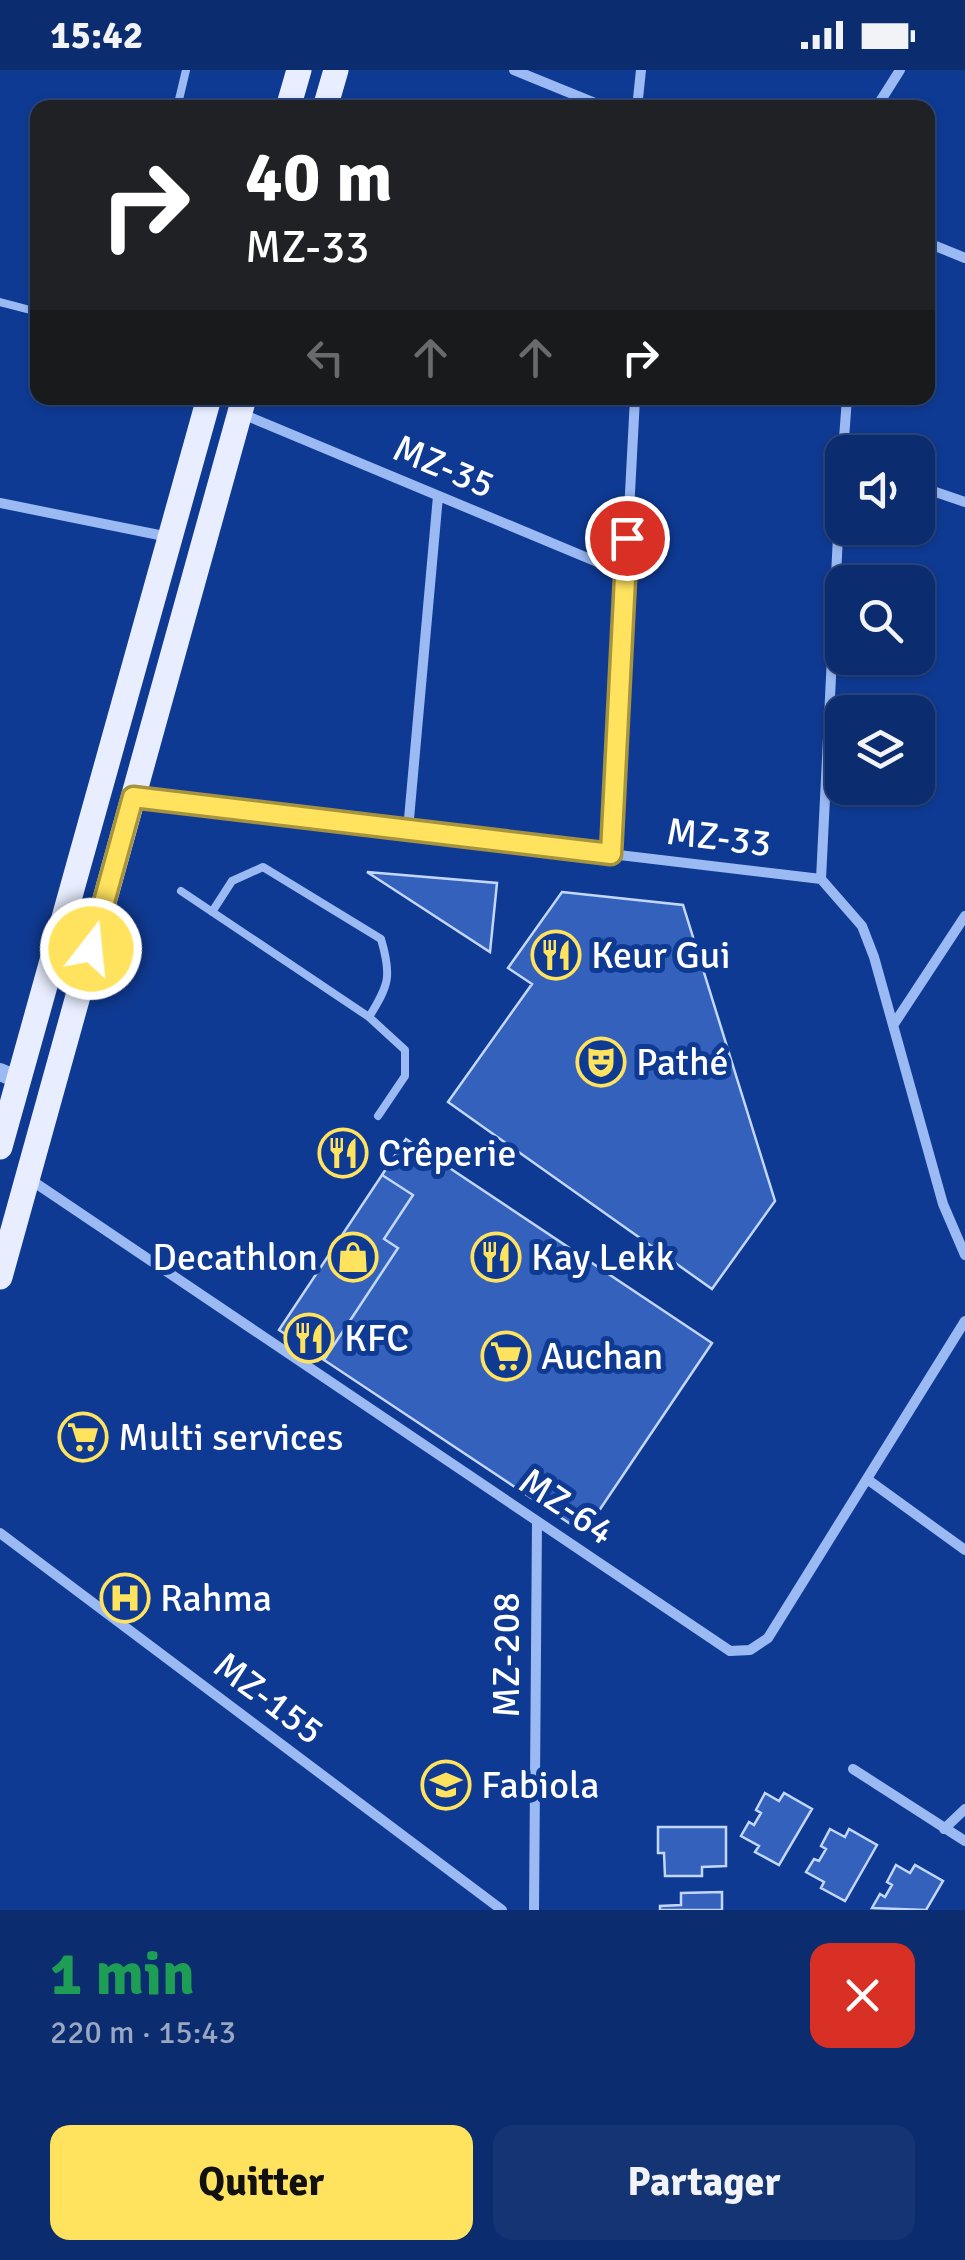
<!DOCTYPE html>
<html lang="fr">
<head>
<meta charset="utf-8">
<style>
  :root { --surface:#0b2c6e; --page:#143473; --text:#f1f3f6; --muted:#9aa7c2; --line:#2b4881; --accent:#ffe25e }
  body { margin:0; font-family:Signika,sans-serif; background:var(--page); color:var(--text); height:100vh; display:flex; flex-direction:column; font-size:38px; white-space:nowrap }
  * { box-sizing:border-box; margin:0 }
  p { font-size:32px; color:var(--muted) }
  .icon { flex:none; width:55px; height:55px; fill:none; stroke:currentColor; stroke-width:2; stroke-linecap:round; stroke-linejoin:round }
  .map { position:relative; height:1840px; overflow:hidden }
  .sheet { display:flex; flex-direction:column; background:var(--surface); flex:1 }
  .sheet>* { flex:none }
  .banner { position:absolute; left:30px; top:30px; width:905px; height:305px; border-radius:20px; box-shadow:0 2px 8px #0004,0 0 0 2px var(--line); background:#202124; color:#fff; overflow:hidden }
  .fabs { position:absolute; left:825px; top:365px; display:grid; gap:20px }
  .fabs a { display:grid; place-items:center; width:110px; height:110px; border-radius:20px; background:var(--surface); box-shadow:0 2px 8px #0004,0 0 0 2px var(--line); font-size:50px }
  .pin { position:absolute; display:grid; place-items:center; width:85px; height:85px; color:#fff; margin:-42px; border:5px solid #fff; border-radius:50%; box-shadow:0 2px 10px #0007 }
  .me { position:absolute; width:110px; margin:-55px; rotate:16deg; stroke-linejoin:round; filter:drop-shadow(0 0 8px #0008) }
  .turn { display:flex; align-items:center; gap:35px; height:210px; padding:0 50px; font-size:45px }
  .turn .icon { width:130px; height:130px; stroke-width:2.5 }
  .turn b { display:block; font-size:70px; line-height:85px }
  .lanes { display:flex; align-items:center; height:95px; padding:0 50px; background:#0003; justify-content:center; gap:50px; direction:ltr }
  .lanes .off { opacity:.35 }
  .round { display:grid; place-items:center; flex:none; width:105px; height:105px; border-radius:20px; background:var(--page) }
  .overview { display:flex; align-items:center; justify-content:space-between; height:170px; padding:0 50px }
  h1 { font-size:60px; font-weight:700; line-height:75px; color:#1e9e55 }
  .cta { display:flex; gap:20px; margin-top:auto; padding:20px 50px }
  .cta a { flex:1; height:115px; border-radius:20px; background:var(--accent); color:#111; font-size:40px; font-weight:700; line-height:115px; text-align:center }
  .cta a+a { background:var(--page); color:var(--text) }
  .status { display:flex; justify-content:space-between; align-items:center; height:70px; padding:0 50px; background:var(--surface); direction:ltr }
  .status svg { height:28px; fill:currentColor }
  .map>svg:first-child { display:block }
  .building { fill:#3361bb; stroke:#c3d7fe; stroke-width:2.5 }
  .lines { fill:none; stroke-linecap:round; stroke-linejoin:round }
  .service { stroke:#9bbaf4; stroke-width:8 }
  .minor { stroke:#9bbaf4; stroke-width:10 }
  .tertiary { stroke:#9bbaf4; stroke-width:18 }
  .primary { stroke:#e8eeff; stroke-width:25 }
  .route-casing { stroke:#a6933d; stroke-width:25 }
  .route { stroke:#ffe25e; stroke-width:18 }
  .labels { text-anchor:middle; stroke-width:10; stroke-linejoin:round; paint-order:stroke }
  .street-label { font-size:38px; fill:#fff; stroke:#0f3a93 }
  .poi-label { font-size:38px; fill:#fff; stroke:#0f3a93; text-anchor:start }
</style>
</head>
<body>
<div class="status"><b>15:42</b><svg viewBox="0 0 49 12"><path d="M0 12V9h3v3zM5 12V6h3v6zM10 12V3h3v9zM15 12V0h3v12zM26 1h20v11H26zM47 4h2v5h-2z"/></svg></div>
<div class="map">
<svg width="965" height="1840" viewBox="0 0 965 1840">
  <rect width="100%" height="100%" fill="#0f3a93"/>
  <path class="building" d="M367,802L497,813L490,882Z
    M562,822L683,835L775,1131L712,1219L448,1032L532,914L508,898Z
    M406,1069L712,1273L584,1463L324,1290L398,1178L384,1169L413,1125L382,1105Z
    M382,1105L413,1125L384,1169L398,1178L324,1290L279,1260Z
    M765,1723L779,1731L784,1723L812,1739L779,1795L755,1782L759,1776L741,1766L749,1752L754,1755L761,1743L756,1740Z
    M658,1757H726V1796L702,1797V1806H665L664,1783H658Z
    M830,1759L845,1767L849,1759L877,1775L845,1831L821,1818L824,1812L806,1802L814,1789L819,1791L826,1779L821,1776Z
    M896,1795L910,1803L915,1795L943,1811L926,1840L872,1838L880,1824L885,1827L892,1815L887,1812Z
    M722,1822V1840H660V1836L681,1835V1823Z"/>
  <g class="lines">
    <path class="service" d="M177,38L186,0
      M0,232L38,242
      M181,821L369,947L405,980V1006L378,1046
      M212,842L232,811L263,797L381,869C392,906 389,915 369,947"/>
    <path class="minor" d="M514,0L607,38
      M637,38L641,0
      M876,38L900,0
      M928,173L965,188
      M240,343L626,504
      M843,382L847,328
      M842,385L821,809L862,856L874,887L943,1134L965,1185
      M918,416L965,432
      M0,433L169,467
      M133,727L821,809
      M408,760L438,426
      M611,784L635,328
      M894,954L965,846
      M28,1108L730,1581L750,1580L768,1568L965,1251
      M867,1409L965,1480
      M0,1463L502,1840
      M853,1699L965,1771
      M944,1759L965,1739
      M534,1840L537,1451"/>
    <path class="tertiary" d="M0,1002L19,1010"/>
    <path class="primary" d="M288,38L299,0
      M325,38L336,0
      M0,1077L209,328
      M0,1207L244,328"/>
  </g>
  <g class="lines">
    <g class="route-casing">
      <path id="route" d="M91,879L133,727L611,784L627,468"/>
    </g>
    <use href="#route" class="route"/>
  </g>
  <defs>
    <g id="restaurant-ring" transform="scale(2.5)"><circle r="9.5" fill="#0f3a93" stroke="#ffe25e" stroke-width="1.5"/><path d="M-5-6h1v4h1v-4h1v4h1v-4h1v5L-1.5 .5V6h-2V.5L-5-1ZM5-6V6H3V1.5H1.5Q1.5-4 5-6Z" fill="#ffe25e"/></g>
    <g id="theatre-ring" transform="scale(2.5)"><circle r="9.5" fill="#0f3a93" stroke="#ffe25e" stroke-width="1.5"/><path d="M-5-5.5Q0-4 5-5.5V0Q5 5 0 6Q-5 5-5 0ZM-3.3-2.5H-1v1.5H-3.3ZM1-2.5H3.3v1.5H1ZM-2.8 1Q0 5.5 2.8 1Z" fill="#ffe25e"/></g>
    <g id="shop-ring" transform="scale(2.5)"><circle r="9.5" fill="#0f3a93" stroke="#ffe25e" stroke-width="1.5"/><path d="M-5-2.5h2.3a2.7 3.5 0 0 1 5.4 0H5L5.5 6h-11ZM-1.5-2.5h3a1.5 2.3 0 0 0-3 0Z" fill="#ffe25e"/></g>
    <g id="supermarket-ring" transform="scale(2.5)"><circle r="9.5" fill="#0f3a93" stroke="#ffe25e" stroke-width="1.5"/><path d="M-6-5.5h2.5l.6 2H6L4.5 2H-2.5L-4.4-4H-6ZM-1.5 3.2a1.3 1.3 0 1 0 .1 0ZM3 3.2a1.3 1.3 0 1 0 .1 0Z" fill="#ffe25e"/></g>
    <g id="hospital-ring" transform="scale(2.5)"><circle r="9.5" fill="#0f3a93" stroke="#ffe25e" stroke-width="1.5"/><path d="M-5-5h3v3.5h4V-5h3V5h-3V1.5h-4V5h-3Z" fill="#ffe25e"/></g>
    <g id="school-ring" transform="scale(2.5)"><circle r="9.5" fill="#0f3a93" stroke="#ffe25e" stroke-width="1.5"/><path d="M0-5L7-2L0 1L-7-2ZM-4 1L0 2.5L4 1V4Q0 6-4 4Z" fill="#ffe25e"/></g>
  </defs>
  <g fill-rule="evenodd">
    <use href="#restaurant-ring" x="556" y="885"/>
    <use href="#theatre-ring" x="601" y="992"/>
    <use href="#restaurant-ring" x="343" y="1083"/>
    <use href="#shop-ring" x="353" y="1187"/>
    <use href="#restaurant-ring" x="496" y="1187"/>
    <use href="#restaurant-ring" x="309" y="1268"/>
    <use href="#supermarket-ring" x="506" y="1286"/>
    <use href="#supermarket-ring" x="83" y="1367"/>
    <use href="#hospital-ring" x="125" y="1528"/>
    <use href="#school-ring" x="446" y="1715"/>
  </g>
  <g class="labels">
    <g class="street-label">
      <text transform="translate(444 396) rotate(23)" y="13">MZ-35</text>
      <text transform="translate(719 767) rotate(7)" y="13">MZ-33</text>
      <text transform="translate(567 1436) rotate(34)" y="13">MZ-64</text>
      <text transform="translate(506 1585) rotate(-90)" y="13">MZ-208</text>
      <text transform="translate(269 1628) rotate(37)" y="13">MZ-155</text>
    </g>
    <g class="poi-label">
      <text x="591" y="898">Keur Gui</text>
      <text x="636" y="1005">Pathé</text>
      <text x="378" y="1096">Crêperie</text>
      <text x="318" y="1200" text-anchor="end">Decathlon</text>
      <text x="531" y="1200">Kay Lekk</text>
      <text x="344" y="1281">KFC</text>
      <text x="541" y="1299">Auchan</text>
      <text x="118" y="1380">Multi services</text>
      <text x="160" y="1541">Rahma</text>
      <text x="481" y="1728">Fabiola</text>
    </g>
  </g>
</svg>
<div class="fabs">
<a><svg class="icon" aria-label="sound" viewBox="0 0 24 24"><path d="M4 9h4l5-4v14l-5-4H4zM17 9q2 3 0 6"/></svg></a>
<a><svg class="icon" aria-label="search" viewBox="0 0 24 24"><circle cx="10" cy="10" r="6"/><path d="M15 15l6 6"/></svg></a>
<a><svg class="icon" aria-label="layers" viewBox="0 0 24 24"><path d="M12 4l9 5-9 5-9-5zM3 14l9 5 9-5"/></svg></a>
</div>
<div class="pin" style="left:627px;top:468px;background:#d93025"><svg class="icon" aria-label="arrive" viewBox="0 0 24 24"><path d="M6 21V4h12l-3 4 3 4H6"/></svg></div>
<svg class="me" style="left:91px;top:879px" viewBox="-20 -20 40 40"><circle r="17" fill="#ffe25e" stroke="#fff" stroke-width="3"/><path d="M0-11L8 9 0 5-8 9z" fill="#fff"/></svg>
<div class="banner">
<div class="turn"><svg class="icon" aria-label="right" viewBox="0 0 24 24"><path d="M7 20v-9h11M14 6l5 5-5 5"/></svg><div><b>40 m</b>MZ-33</div></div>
<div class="lanes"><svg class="icon off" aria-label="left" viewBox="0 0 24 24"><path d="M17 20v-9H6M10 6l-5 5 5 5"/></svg><svg class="icon off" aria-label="ahead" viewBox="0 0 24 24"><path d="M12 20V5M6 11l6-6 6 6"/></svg><svg class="icon off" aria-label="ahead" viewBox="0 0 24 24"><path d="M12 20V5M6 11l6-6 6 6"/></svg><svg class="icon" aria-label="right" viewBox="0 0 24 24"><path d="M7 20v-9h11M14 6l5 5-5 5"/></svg></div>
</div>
</div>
<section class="sheet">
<div class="overview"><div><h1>1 min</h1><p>220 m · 15:43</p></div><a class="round" style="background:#d93025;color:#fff"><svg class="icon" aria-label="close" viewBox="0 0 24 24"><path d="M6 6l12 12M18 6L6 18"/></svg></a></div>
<div class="cta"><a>Quitter</a><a>Partager</a></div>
</section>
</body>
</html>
